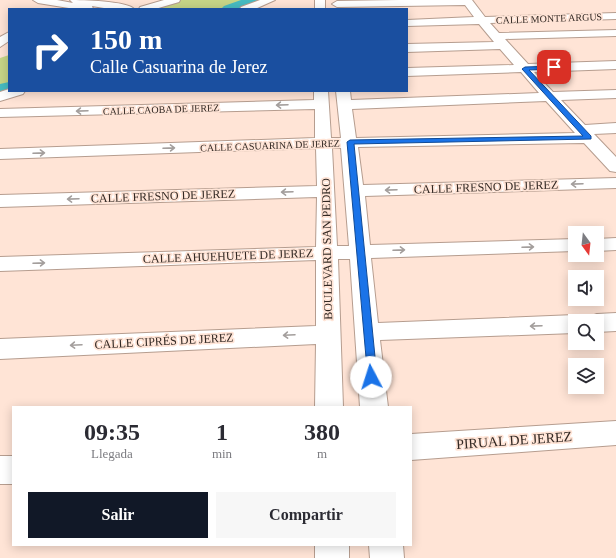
<!DOCTYPE html>
<html lang="es">
<head>
<meta charset="utf-8">
<style>
  :root { --surface:#fff; --page:#f7f7f7; --text:#2b2b33; --muted:#7c7c81; --accent:#111827 }
  body { margin:0; font-family:"Times New Roman",serif; background:var(--page); color:var(--text); height:100vh; display:flex; flex-direction:column; font-size:15px; white-space:nowrap }
  * { box-sizing:border-box; margin:0 }
  p { font-size:13px; color:var(--muted) }
  .icon { flex:none; width:22px; height:22px; fill:none; stroke:currentColor; stroke-width:2; stroke-linecap:round; stroke-linejoin:round }
  .map { position:relative; flex:1; overflow:hidden }
  .details { position:absolute; left:12px; top:406px; width:400px; height:140px; display:flex; flex-direction:column; background:var(--surface); border-radius:0px; box-shadow:0 2px 10px #0003 }
  .details>* { flex:none }
  .top-card { position:absolute; left:8px; top:8px; width:400px; height:84px; border-radius:0px; box-shadow:0 2px 10px #0003; background:#1a4fa0; color:#fff; overflow:hidden }
  .needle { width:26px; rotate:165deg }
  .buttons { position:absolute; left:568px; top:226px; display:grid; gap:8px }
  .buttons a { display:grid; place-items:center; width:36px; height:36px; border-radius:0px; background:var(--surface); box-shadow:0 2px 10px #0003; font-size:20px }
  .pin { position:absolute; display:grid; place-items:center; width:34px; height:34px; color:#fff; margin:-17px; border-radius:8px; box-shadow:0 2px 6px #0006 }
  .me { position:absolute; width:44px; margin:-22px; rotate:355deg; stroke-linejoin:round; filter:drop-shadow(0 0 3px #0008) }
  .turn { display:flex; align-items:center; gap:14px; height:84px; padding:0 16px; font-size:18px }
  .turn .icon { width:52px; height:52px; stroke-width:2.5 }
  .turn b { display:block; font-size:28px; line-height:34px }
  .eta { display:flex; justify-content:space-evenly; align-items:center; height:68px; text-align:center }
  .eta b { font-size:24px; font-weight:700; line-height:28px }
  .action { display:flex; gap:8px; margin-top:auto; padding:8px 16px }
  .action a { flex:1; height:46px; border-radius:0px; background:var(--accent); color:#fff; font-size:16px; font-weight:700; line-height:46px; text-align:center }
  .action a+a { background:var(--page); color:var(--text) }
  .map>svg:first-child { display:block }
  .green { fill:#c7d587 }
  .lines { fill:none; stroke-linecap:round; stroke-linejoin:round }
  .river { fill:#47bbc1; fill-rule:evenodd }
  .minor-casing { stroke:#b69d8f; stroke-width:2 }
  .minor { fill:#fff; fill-rule:evenodd }
  .oneway { stroke:#a39e9c }
  .route { fill:#1a73e8; stroke:#114b97 }
  .labels { text-anchor:middle; stroke-width:3.5; stroke-linejoin:round; paint-order:stroke }
  .far-street-label { font-size:10px; fill:#322823; stroke:#ffe4d6 }
  .street-label { font-size:12px; fill:#322823; stroke:#ffe4d6 }
  .near-street-label { font-size:14px; fill:#322823; stroke:#ffe4d6 }
</style>
</head>
<body>
<div class="map">
<svg width="616" height="558" viewBox="0 0 616 558">
  <rect width="100%" height="100%" fill="#ffe4d6"/>
  <path class="green" d="M180,0H250L225,9H152Z
    M9,55V86L0,89V58Z"/>
  <g class="lines">
    <path class="river" d="M241,0H262C255,11 233,9 221,9L224,6Z
      M9,82V91H17L0,97V84Z"/>
    <g class="minor-casing">
      <path id="minor" d="M33,0H57L73,3L70,0C82,0 127,1 134,9H110L92,6L93,9H75L38,3Z
        M164,0H180L179,2L155,9H139L140,7Z
        M260,0H275L255,9H240L241,7Z
        M315,0H325V9H315Z
        M399,0H472L485,17L616,13V19L490,23L499,33L616,30V36L505,39L528,64L616,61V69L534,72L553,92L616,90V98L561,100L585,125L616,123V133L594,134L616,157V172L610,171L584,143L358,147L363,185L616,178V188L365,196L370,245L575,239V251L371,258L378,323L575,315L583,318L585,321H575V333L380,340L388,407H360L350,259H338L343,407H315L316,344L0,359V339L316,326V260L0,271V257L316,247L317,197L0,207V195L317,186L316,148L0,159V149L315,138V109L0,117V109L314,100V91H328L331,138H341L336,91H350L351,100L539,93L521,72L407,76V68L514,65L500,49L407,52V44L494,42L479,24L407,26V20L474,17L465,5L337,7L332,4L337,1ZM546,101L575,133L356,138L352,109ZM332,148H341L349,246H337Z
        M9,32V41L0,47V37Z
        M9,89V91H25L23,94L0,101V92Z
        M616,238V250L597,251V239Z
        M616,313V331L597,332V321H586L589,317L597,314Z
        M616,421V445L411,460V434Z
        M0,456H13V484H0Z
        M315,545H349V558H315Z
        M369,545H403L404,558H370Z"/>
    </g>
    <use href="#minor" class="minor"/>
  </g>
  <defs><path id="oneway-shaft" d="M-6 0H5M1.5-3L5.5 0L1.5 3" fill="none" stroke-width="1.6" stroke-linecap="round" stroke-linejoin="round"/></defs>
  <g class="oneway">
    <use href="#oneway-shaft" transform="translate(282 105) rotate(178)"/>
    <use href="#oneway-shaft" transform="translate(82 111) rotate(178)"/>
    <use href="#oneway-shaft" transform="translate(169 148) rotate(-2)"/>
    <use href="#oneway-shaft" transform="translate(39 153) rotate(-2)"/>
    <use href="#oneway-shaft" transform="translate(577 184) rotate(178)"/>
    <use href="#oneway-shaft" transform="translate(391 190) rotate(178)"/>
    <use href="#oneway-shaft" transform="translate(287 192) rotate(178)"/>
    <use href="#oneway-shaft" transform="translate(73 199) rotate(178)"/>
    <use href="#oneway-shaft" transform="translate(528 247) rotate(-2)"/>
    <use href="#oneway-shaft" transform="translate(399 250) rotate(-2)"/>
    <use href="#oneway-shaft" transform="translate(39 263) rotate(-2)"/>
    <use href="#oneway-shaft" transform="translate(536 326) rotate(178)"/>
    <use href="#oneway-shaft" transform="translate(289 335) rotate(177)"/>
    <use href="#oneway-shaft" transform="translate(76 345) rotate(177)"/>
  </g>
  <path class="route" d="M556,66L554,69L529,70L591,136V139L354,144L377,377L375,380H368L347,142L350,140L583,136L522,69L525,67Z"/>
  <g class="labels">
    <g class="far-street-label">
      <text transform="translate(549 18) rotate(-2)" y="4">CALLE MONTE ARGUS</text>
      <text transform="translate(161 109) rotate(-2)" y="4">CALLE CAOBA DE JEREZ</text>
      <text transform="translate(270 145) rotate(-2)" y="4">CALLE CASUARINA DE JEREZ</text>
    </g>
    <g class="street-label">
      <text transform="translate(486 187) rotate(-2)" y="4">CALLE FRESNO DE JEREZ</text>
      <text transform="translate(163 196) rotate(-2)" y="4">CALLE FRESNO DE JEREZ</text>
      <text transform="translate(327 249) rotate(-91)" y="4">BOULEVARD SAN PEDRO</text>
      <text transform="translate(228 256) rotate(-2)" y="4">CALLE AHUEHUETE DE JEREZ</text>
      <text transform="translate(164 341) rotate(-3)" y="4">CALLE CIPRÉS DE JEREZ</text>
    </g>
    <g class="near-street-label">
      <text transform="translate(514 440) rotate(-4)" y="5">PIRUAL DE JEREZ</text>
    </g>
  </g>
</svg>
<div class="buttons">
<a><svg class="needle" viewBox="-14 -14 28 28"><path d="M0-13l5 13h-10z" fill="#e53935"/><path d="M0 13l5-13h-10z" fill="#7c7c81"/></svg></a>
<a><svg class="icon" aria-label="sound" viewBox="0 0 24 24"><path d="M4 9h4l5-4v14l-5-4H4zM17 9q2 3 0 6"/></svg></a>
<a><svg class="icon" aria-label="search" viewBox="0 0 24 24"><circle cx="10" cy="10" r="6"/><path d="M15 15l6 6"/></svg></a>
<a><svg class="icon" aria-label="layers" viewBox="0 0 24 24"><path d="M12 4l9 5-9 5-9-5zM3 14l9 5 9-5"/></svg></a>
</div>
<div class="pin" style="left:554px;top:67px;background:#d93025"><svg class="icon" aria-label="arrive" viewBox="0 0 24 24"><path d="M6 21V4h12l-3 4 3 4H6"/></svg></div>
<svg class="me" style="left:371px;top:377px" viewBox="-20 -20 40 40"><circle r="19" fill="#fff"/><path d="M0-13L10 11 0 6-10 11z" fill="#1a73e8"/></svg>
<div class="top-card">
<div class="turn"><svg class="icon" aria-label="right" viewBox="0 0 24 24"><path d="M7 20v-9h11M14 6l5 5-5 5"/></svg><div><b>150 m</b>Calle Casuarina de Jerez</div></div>
</div>
<section class="details">
<div class="eta">
<div><b>09:35</b><p>Llegada</p></div>
<div><b>1</b><p>min</p></div>
<div><b>380</b><p>m</p></div>
</div>
<div class="action"><a>Salir</a><a>Compartir</a></div>
</section>
</div>
</body>
</html>
